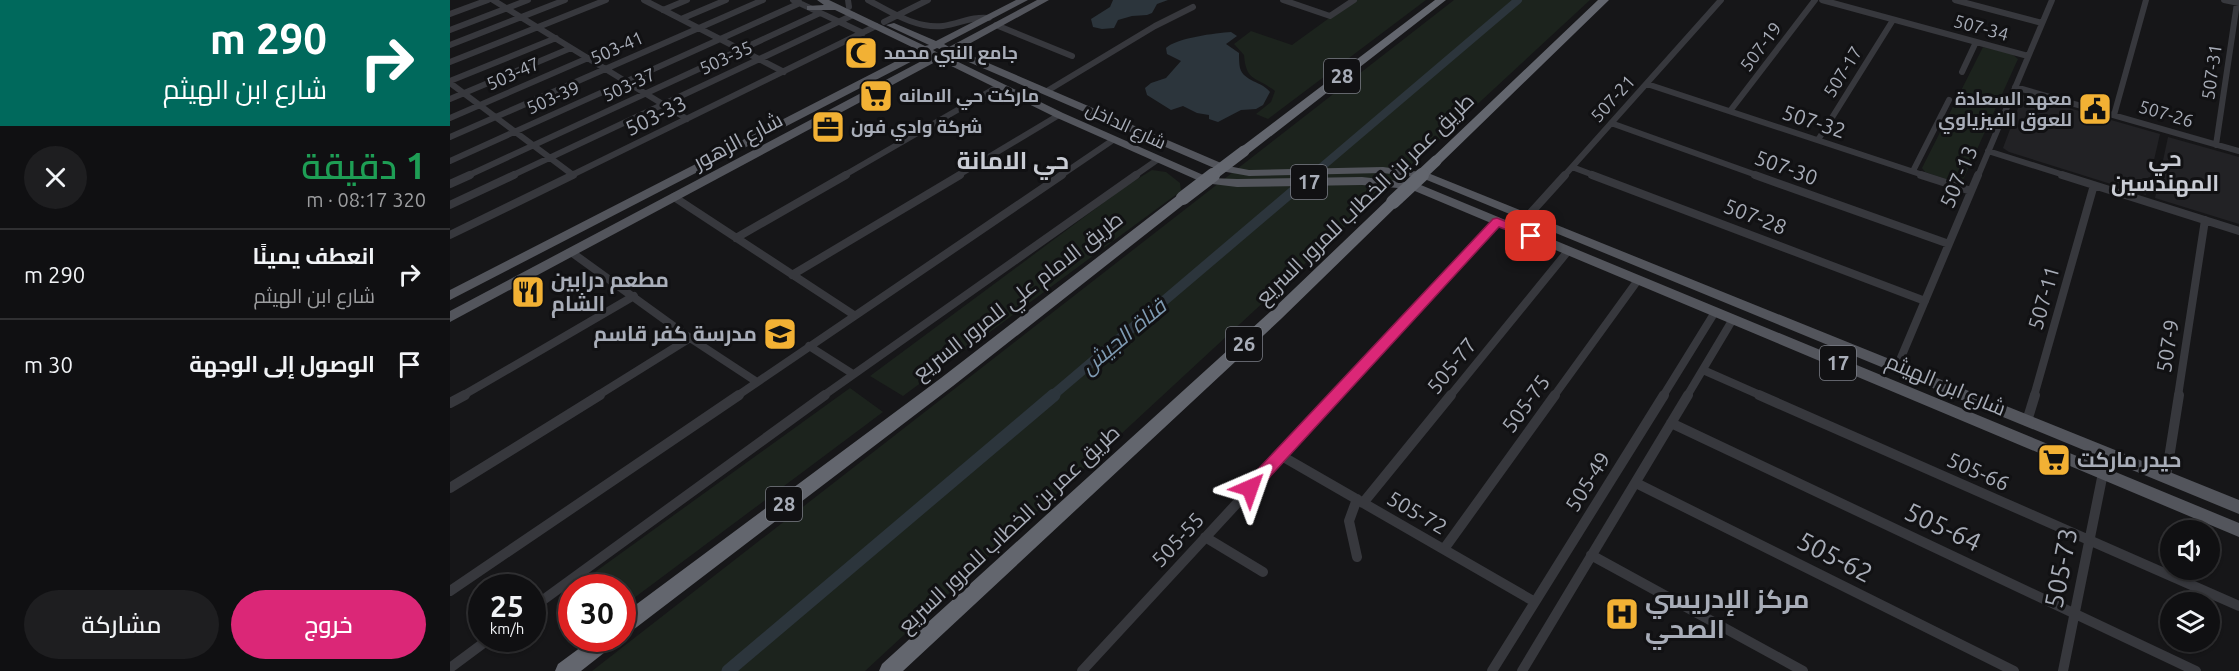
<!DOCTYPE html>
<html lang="ar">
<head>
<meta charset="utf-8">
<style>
  :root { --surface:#101012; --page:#1e1e20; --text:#f1f3f6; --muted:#9c9d9f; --line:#303032; --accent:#db2777 }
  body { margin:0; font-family:Ubuntu,Cairo,sans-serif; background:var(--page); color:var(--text); direction:rtl; height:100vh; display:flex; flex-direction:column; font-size:22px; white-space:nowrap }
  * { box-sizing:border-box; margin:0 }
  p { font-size:20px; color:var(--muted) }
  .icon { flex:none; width:33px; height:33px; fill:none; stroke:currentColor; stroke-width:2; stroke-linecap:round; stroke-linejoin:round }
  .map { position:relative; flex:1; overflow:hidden; direction:ltr }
  .side { display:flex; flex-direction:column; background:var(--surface); width:450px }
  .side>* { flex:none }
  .top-card { background:#00695c; color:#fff; overflow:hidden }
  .controls { position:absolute; left:1710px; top:520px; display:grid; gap:12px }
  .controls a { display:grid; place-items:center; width:60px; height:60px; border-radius:50%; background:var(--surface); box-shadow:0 2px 4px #0004,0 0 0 2px var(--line); font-size:30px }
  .speed { position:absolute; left:18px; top:574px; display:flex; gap:12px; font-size:30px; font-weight:700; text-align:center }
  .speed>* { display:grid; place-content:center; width:78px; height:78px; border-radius:50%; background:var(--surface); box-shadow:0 2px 4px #0004,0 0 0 2px var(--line); line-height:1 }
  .speed small { font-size:15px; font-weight:400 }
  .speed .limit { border:9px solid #d22; background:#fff; color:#111 }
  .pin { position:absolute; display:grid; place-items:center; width:51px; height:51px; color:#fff; margin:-26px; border-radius:12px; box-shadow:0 3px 9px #0006 }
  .me { position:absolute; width:66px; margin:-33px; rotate:43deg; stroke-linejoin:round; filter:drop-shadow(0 0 4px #0008) }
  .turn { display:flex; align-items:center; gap:21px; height:126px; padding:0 24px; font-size:27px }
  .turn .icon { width:78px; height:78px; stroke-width:2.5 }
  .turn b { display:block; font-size:42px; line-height:51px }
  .round { display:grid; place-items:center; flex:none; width:63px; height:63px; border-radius:32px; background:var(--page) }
  .head { display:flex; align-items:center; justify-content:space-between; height:102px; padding:0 24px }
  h1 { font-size:36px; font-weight:600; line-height:45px; color:#1e9e55 }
  .button { display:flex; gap:12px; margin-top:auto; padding:12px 24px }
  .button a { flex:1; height:69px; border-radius:36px; background:var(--accent); color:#fff; font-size:24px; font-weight:600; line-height:69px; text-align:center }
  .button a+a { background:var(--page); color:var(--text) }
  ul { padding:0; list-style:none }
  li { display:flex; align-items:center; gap:18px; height:90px; padding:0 24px; border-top:2px solid var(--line) }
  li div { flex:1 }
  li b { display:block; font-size:22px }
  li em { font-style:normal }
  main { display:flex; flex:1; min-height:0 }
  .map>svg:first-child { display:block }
  .built { fill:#222225 }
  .green { fill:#1c231d }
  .water { fill:#2c353c }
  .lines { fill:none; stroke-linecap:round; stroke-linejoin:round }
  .canal-far2 { stroke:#2c353c; stroke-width:8 }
  .canal-far1 { stroke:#2c353c; stroke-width:10 }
  .canal { stroke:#2c353c; stroke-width:13 }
  .street-far2 { stroke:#37383d; stroke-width:6 }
  .street-far1 { stroke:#37383d; stroke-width:8 }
  .street { stroke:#37383d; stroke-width:10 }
  .primary { fill:#53555c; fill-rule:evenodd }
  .highway { fill:#63666e; fill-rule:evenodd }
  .highway-bridge-far1 { stroke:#63666e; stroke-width:11 }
  .highway-bridge { stroke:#63666e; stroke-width:14 }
  .route { fill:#db2777; stroke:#8e194d; stroke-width:1.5 }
  .labels { text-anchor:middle; stroke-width:6; stroke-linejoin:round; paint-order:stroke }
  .far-street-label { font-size:18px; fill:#a8adb8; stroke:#111113 }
  .far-poi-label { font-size:18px; font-weight:bold; fill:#a8adb8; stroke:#111113; text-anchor:start }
  .shield { fill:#111113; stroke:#7b7e86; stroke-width:1.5 }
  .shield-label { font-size:20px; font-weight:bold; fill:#a8adb8 }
  .street-label { font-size:21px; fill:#a8adb8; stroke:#111113 }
  .poi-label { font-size:21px; font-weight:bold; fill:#a8adb8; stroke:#111113; text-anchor:start }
  .neighbourhood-label { font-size:22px; font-weight:bold; fill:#c9ccd4; stroke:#111113 }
  .water-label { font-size:22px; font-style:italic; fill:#7f9bb3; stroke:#111113 }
  .quarter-label { font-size:24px; font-weight:bold; fill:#c9ccd4; stroke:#111113 }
  .near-street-label { font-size:26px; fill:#a8adb8; stroke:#111113 }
  .near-poi-label { font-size:26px; font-weight:bold; fill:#a8adb8; stroke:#111113; text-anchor:start }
</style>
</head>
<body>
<main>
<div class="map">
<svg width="1789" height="671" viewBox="0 0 1789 671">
  <rect width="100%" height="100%" fill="#161618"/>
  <path class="built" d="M1573,95L1710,134L1696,195L1559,152L1553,148Z
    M1718,137L1789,157V224L1705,198Z"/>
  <path class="green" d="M904,0H976L818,119L806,114L821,102L825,91C806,76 796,82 794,55L784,44L801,31L842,45Z
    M1004,0H1140L415,671H142Z
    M1533,47L1562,54L1568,59L1514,178L1510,182H1505L1475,172L1472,168Z
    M702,170L716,172L730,183L731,191L453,396L420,376L676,186Z
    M400,388L433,412L176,604L173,600L172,588H161L145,572Z"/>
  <path class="water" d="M663,0H718L707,4L702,13L697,15L682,16L668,20L664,28L652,29L643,27L641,19L660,7Z
    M781,32L787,36L776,44L789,53C789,58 789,64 790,68C793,81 813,82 820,92L813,105L806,109L791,110L768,122L759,119V115L747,113L733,106L721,110L697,95L695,88L701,83L716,78L731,61L717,54L716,48C726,38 766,33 781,32Z"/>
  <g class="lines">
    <path class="canal-far2" d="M861,176L1068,0"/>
    <path class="canal-far1" d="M602,396L862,175"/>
    <path class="canal" d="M278,671L604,395"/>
    <path class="street-far2" d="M43,0L237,119
      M194,0L334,72
      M343,0L413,33
      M398,0L399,7
      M418,0C441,12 466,29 493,26C509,24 522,16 539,18
      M833,0L880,16L904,0
      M1372,0L1578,56
      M1505,0L1592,23
      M1774,0L1789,3
      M213,10L237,0
      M0,14L38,0
      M231,19L276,0
      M434,22L478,0
      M546,25L622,56
      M0,30L78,0
      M0,45L115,0
      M0,62L156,0
      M1512,72L1526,42
      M0,81L106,38
      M0,83L123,175
      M1197,84L1476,176
      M1565,87L1789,151
      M597,91L705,26L743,7
      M0,99L121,48
      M1280,111L1365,0
      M1664,115L1696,0
      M0,118L138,58
      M1161,123L1309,176
      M0,137L313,0
      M1368,140L1443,20
      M1766,145L1787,3
      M1538,151L1617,176
      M0,161L350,3
      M1122,167L1146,176
      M1463,171L1499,100
      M17,176L370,13
      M61,176L403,15
      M120,176L426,26
      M393,176L549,86
      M507,176L609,115
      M610,176L663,140
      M684,176L707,160
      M1114,176L1271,0
      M1528,176L1602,0"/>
    <path class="street-far1" d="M1142,175L1475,301
      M1305,175L1499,244
      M1471,175L1521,191
      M1612,175L1789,231
      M0,184L20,175
      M224,197L404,315
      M0,205L64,175
      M1077,217L1115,175
      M0,235L123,175
      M286,238L396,175
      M121,252L240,338L307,382
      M342,275L510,175
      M359,346L403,374
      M1447,367L1528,175
      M1253,370L1312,396
      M12,396L184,296
      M147,396L240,338
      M287,396L612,175
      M373,396L686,175
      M886,396L1047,221
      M1000,396L1118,251
      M1104,396L1188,280
      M1213,396L1265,312
      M1237,396L1283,319
      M1584,396L1644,185
      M1728,396L1755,220"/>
    <path class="street" d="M1309,395L1789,606
      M0,403L15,395
      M1577,421L1585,395
      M1221,423L1746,671
      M830,455L1085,602
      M1716,477L1729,395
      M1186,483L1564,671
      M0,488L150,395
      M907,499L899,521L907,557
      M913,503L1001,395
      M755,537L813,572
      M994,549L1105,395
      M1141,555L1353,671
      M0,591L289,395
      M82,608L375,395
      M0,668L39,639
      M632,671L887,395
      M1042,671L1214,395
      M1072,671L1238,395
      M1613,671L1653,473"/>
    <path class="primary" d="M367,0H379L475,46L479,45L436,25L444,23L486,41L566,0H578L494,44L499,47L587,0H599L508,50L778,166L799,170L933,167L978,173L1789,500V514L972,178L933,173L799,176L771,171L500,54L496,56L613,113L760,178L787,179L912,177L966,183L1789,523V537L960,189L912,185L787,187L754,183L605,117L489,60L0,322V311L481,56L476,54L0,300V290L468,50L385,10H357V6L374,5ZM487,48L492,50L488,53L483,50Z"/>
    <path class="highway" d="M985,0H996L798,154H790L788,151L790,148Z
      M1148,0H1159L990,164H982L980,161L982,158Z
      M733,194L738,195L739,198L738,201L503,386L179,633L172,636V615L491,378L728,195Z
      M943,198L948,199L950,202L948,205L831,319L453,671H429L432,664L821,311L938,199Z
      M142,639H167L164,645L131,671H105L108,664Z"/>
    <path class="highway-bridge-far1" d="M761,176L794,151
      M970,176L986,161"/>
    <path class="highway-bridge" d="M733,198L763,175
      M943,202L972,175"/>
  </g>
  <path class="route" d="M1047,218L1085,233L1087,236L1081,239L1049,227L806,492L800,494L795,492L793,488L795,483L1043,219Z"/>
  <defs>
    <g id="mosque-square" transform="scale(1.725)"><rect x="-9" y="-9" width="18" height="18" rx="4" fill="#f2b134" stroke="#111113"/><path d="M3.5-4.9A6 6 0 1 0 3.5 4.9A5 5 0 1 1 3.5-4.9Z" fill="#111"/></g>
    <g id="supermarket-square" transform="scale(1.725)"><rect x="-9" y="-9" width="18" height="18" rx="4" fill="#f2b134" stroke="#111113"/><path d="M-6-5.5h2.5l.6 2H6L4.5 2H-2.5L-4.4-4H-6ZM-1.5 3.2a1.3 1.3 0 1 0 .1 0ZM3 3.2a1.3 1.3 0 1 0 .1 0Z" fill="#111"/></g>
    <g id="civic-square" transform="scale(1.725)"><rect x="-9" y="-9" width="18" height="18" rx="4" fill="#f2b134" stroke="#111113"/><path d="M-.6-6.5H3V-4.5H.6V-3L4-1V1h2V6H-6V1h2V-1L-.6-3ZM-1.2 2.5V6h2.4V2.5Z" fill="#111"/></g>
    <g id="office-square" transform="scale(1.725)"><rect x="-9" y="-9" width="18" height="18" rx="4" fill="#f2b134" stroke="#111113"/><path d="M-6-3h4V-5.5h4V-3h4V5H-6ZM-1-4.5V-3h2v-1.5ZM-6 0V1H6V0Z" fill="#111"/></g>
    <g id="restaurant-square" transform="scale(1.725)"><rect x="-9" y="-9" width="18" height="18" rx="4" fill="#f2b134" stroke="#111113"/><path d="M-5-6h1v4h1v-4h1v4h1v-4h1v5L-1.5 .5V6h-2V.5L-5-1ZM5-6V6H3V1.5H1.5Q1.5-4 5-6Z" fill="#111"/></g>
    <g id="school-square" transform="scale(1.725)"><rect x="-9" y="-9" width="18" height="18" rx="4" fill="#f2b134" stroke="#111113"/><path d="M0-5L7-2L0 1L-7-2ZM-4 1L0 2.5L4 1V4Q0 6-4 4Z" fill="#111"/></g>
    <g id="hospital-square" transform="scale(1.725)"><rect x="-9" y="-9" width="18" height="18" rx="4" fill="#f2b134" stroke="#111113"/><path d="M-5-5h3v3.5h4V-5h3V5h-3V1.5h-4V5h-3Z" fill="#111"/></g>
  </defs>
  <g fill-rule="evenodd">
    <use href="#mosque-square" x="411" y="53"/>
    <use href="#supermarket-square" x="426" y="96"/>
    <use href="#civic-square" x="1645" y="109"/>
    <use href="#office-square" x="378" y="127"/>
    <use href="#restaurant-square" x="78" y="292"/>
    <use href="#school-square" x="330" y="334"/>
    <use href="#supermarket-square" x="1604" y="460"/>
    <use href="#hospital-square" x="1172" y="614"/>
  </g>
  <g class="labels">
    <g class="far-street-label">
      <text transform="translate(1531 28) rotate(15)" y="6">507-34</text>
      <text transform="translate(1311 47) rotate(-53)" y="6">507-19</text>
      <text transform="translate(167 48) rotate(-24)" y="6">503-41</text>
      <text transform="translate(276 58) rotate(-25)" y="6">503-35</text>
      <text transform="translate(1393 72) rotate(-58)" y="6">507-17</text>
      <text transform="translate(1762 72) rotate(-82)" y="6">507-31</text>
      <text transform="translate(63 74) rotate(-24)" y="6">503-47</text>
      <text transform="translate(179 85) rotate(-25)" y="6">503-37</text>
      <text transform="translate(103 98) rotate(-24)" y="6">503-39</text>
      <text transform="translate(1163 99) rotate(-48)" y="6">507-21</text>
      <text transform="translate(1716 114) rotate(16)" y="6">507-26</text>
      <text transform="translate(676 126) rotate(25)" y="6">شارع الداخل</text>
    </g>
    <g class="far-poi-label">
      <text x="434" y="59">جامع النبي محمد</text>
      <text x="449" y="102">ماركت حي الامانه</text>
      <text x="1622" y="105" text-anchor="end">معهد السعادة<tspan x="1622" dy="21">للعوق الفيزياوي</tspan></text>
      <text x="401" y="133">شركة وادي فون</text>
    </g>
    <g class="shield">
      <rect x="874" y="59" width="36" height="34" rx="4.5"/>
      <rect x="841" y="165" width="36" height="34" rx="4.5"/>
      <rect x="776" y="327" width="36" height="34" rx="4.5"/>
      <rect x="1370" y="346" width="36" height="34" rx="4.5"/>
      <rect x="316" y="487" width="36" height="34" rx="4.5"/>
    </g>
    <g class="shield-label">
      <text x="892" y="83">28</text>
      <text x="859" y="189">17</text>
      <text x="794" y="351">26</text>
      <text x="1388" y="370">17</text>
      <text x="334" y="511">28</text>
    </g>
    <g class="street-label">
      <text transform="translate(206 116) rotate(-26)" y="7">503-33</text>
      <text transform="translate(1364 122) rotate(18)" y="7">507-32</text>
      <text transform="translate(288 141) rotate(-28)" y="7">شارع الزهور</text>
      <text transform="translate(1336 168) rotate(20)" y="7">507-30</text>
      <text transform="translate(1509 177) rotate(-67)" y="7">507-13</text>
      <text transform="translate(915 199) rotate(-44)" y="7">طريق عمر بن الخطاب للمرور السريع</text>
      <text transform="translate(1305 217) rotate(21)" y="7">507-28</text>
      <text transform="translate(568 296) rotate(-38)" y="7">طريق الامام علي للمرور السريع</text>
      <text transform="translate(1594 298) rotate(-74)" y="7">507-11</text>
      <text transform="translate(1718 346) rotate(-81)" y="7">507-9</text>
      <text transform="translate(1002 366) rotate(-51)" y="7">505-77</text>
      <text transform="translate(1496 385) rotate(23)" y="7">شارع ابن الهيثم</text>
      <text transform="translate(1076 404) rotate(-54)" y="7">505-75</text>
      <text transform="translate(1528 472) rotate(24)" y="7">505-66</text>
      <text transform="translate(1138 482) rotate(-58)" y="7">505-49</text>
      <text transform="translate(967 513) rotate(30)" y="7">505-72</text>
      <text transform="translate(559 529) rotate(-43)" y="7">طريق عمر بن الخطاب للمرور السريع</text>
      <text transform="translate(728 540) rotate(-47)" y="7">505-55</text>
    </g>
    <g class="poi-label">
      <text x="101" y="287">مطعم درابين<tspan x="101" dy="24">الشام</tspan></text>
      <text x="307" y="341" text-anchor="end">مدرسة كفر قاسم</text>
      <text x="1627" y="467">حيدر ماركت</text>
    </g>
    <g class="neighbourhood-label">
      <text x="1715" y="166">حي<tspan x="1715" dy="25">المهندسين</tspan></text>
    </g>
    <g class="water-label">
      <text transform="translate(673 336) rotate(-40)" y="8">قناة الجيش</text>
    </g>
    <g class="quarter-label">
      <text x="563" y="169">حي الامانة</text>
    </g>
    <g class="near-street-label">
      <text transform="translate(1493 527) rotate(25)" y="9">505-64</text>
      <text transform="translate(1385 557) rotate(27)" y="9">505-62</text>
      <text transform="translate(1611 568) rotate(-79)" y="9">505-73</text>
    </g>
    <g class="near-poi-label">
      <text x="1195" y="608">مركز الإدريسي<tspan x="1195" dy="30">الصحي</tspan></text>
    </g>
  </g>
</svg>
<div class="controls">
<a><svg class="icon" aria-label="sound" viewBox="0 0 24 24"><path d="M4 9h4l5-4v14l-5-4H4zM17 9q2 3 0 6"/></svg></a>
<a><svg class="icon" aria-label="layers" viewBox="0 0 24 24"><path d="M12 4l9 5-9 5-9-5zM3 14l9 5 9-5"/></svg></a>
</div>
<div class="speed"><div>25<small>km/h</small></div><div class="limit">30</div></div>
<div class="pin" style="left:1081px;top:236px;background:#d93025"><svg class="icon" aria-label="arrive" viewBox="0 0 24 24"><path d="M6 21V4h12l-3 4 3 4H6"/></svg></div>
<svg class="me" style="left:800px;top:488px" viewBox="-20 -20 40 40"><path d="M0-17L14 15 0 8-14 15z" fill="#db2777" stroke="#fff" stroke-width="4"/></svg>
</div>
<section class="side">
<div class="top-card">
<div class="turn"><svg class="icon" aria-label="right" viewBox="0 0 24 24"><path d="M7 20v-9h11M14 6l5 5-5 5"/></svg><div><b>290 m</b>شارع ابن الهيثم</div></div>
</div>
<div class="head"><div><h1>1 دقيقة</h1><p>320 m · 08:17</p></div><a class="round"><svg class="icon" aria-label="close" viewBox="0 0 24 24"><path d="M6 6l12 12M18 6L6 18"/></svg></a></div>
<ul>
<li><svg class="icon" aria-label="right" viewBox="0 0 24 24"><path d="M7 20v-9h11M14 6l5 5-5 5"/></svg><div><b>انعطف يمينًا</b><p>شارع ابن الهيثم</p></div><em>290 m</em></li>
<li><svg class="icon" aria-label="arrive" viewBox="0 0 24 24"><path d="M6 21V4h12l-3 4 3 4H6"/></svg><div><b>الوصول إلى الوجهة</b></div><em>30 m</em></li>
</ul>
<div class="button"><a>خروج</a><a>مشاركة</a></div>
</section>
</main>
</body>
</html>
